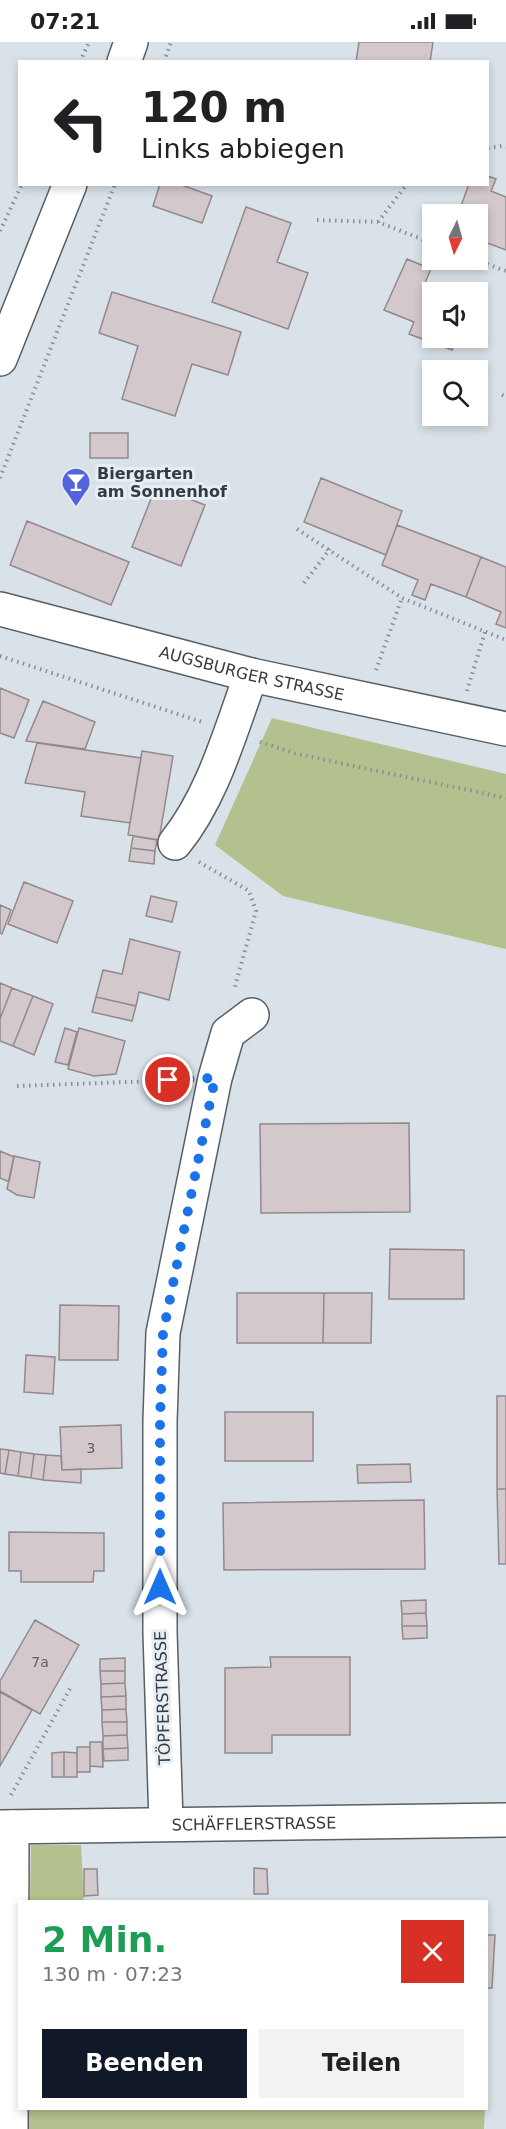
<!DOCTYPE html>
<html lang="de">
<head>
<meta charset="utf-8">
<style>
  :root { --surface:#fff; --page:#f2f2f2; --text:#202124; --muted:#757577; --accent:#111827 }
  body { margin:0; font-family:"DejaVu Sans",sans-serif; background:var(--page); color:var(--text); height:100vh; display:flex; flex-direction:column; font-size:22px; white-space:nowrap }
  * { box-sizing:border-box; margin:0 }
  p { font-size:20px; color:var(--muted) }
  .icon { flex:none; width:33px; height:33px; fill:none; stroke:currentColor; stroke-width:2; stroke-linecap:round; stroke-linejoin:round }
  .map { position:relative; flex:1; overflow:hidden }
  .drawer { position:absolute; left:18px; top:1858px; width:470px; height:210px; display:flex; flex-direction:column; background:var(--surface); border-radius:0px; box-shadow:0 3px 9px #0003 }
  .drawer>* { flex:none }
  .top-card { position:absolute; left:18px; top:18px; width:471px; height:126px; border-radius:0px; box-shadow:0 3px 9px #0003; background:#fff; color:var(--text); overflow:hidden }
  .needle { width:39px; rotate:185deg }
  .tools { position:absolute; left:422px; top:162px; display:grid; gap:12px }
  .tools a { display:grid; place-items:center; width:66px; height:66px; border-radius:0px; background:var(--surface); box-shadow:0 3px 9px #0003; font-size:30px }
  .pin { position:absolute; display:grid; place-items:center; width:51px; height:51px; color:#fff; margin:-26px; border:3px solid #fff; border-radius:50%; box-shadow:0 2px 6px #0007 }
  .me { position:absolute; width:66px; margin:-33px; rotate:0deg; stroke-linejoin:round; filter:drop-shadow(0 0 4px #0008) }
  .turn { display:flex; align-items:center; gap:21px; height:126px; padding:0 24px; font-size:27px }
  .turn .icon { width:78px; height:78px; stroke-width:2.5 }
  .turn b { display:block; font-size:42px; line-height:51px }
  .round { display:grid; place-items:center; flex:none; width:63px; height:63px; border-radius:0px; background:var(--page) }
  .headline { display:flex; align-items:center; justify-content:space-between; height:102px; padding:0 24px }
  h1 { font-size:36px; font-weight:700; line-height:45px; color:#1e9e55 }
  .primary-button { display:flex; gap:12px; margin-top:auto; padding:12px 24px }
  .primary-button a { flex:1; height:69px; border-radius:0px; background:var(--accent); color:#fff; font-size:24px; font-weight:700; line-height:69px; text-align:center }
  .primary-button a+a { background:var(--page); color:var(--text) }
  .status { display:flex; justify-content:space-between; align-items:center; height:42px; padding:0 30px; background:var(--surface); direction:ltr }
  .status svg { height:16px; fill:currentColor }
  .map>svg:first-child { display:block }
  .green { fill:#b2c18e }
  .building { fill:#d3c8cc; stroke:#93898d; stroke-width:1.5 }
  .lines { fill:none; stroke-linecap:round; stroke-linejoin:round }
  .minor-casing { stroke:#585f65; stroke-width:36 }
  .path { stroke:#898f94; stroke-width:4; stroke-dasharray:1.5 4.5; stroke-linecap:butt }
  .minor { stroke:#fff; stroke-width:33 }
  .route { stroke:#1a73e8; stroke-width:10; stroke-dasharray:0 18 }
  .labels { text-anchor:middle; stroke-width:6; stroke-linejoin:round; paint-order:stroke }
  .number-label { font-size:14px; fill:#5f5e62 }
  .poi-label { font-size:16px; font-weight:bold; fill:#383b3e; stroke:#e6eff5; text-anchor:start }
  .street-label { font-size:16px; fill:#383b3e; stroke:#e6eff5 }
</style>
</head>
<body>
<div class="status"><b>07:21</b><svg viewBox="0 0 49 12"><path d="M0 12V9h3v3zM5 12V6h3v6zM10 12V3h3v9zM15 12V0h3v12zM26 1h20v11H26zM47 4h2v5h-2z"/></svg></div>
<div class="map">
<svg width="506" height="2087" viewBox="0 0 506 2087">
  <rect width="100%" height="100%" fill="#d9e2e8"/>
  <path class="green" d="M272,676L506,732V907L283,854L215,803Z
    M31,1803H81L84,1860H30Z
    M29,2067H485L484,2087H29Z"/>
  <path class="building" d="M359,0H433L430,20H356Z
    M488,134L496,137L491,149L506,155V208L482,199L487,186L477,182V172H458L469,142H488Z
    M160,142H179L212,154L202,181L153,164Z
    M246,165L291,181L277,220L308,231L288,287L212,260Z
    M407,217L431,227L424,243L427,245L428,242L449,250H432V296H457L452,308L409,292L414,280L384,268Z
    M112,250L241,290L228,333L192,322L175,374L122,357L138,304L99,291Z
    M90,391H128V416H90Z
    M321,436L402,469L386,513L304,480Z
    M156,444L205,463L181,524L132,505Z
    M27,479L129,520L111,563L10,523Z
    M397,483L481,515L466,555L431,542L425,558L412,553L418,538L382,523Z
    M481,515L506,525V586L496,582L501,570L466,555Z
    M0,646L29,658L14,696L0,691Z
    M43,659L95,680L85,707L26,699Z
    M37,701L141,716L130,781L81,774L85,750L25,741Z
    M142,709L173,714L159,798L128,793Z
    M133,794L157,798L155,809L131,806Z
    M131,806L155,809L154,822L129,819Z
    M24,840L73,859L57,901L8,882Z
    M151,854L177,860L172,880L146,874Z
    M0,863L11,868L2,892L0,891Z
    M130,897L180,910L169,958L139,950L136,964L96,955L103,928L122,932Z
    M0,941L12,946L0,977Z
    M12,946L33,954L13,1004L0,999V977Z
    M33,954L53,962L34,1013L13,1004Z
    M96,955L136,964L132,979L92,970Z
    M65,986L77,990L68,1023L55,1020Z
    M79,986L125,999L116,1032L94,1034L68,1027Z
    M409,1081L410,1170L261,1171L260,1082Z
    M0,1109L14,1115L9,1140L0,1136Z
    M14,1114L40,1120L34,1156L17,1153L7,1147Z
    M390,1207L464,1208V1257H389Z
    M237,1251H324L323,1301H237Z
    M324,1251H372L371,1301H323Z
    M60,1263L119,1264L118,1318H59Z
    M26,1313L55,1315L53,1352L24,1350Z
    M497,1354H506V1447H497Z
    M225,1370H313V1419H225Z
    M121,1383L122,1426L62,1428L60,1385Z
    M0,1407L9,1408L5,1432L0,1431Z
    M9,1408L21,1410L18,1434L5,1432Z
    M21,1410L34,1412L31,1436L18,1434Z
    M34,1412L46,1413L43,1438L31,1436Z
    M46,1413L61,1414L62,1428L81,1427V1441L43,1438Z
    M410,1422L411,1440L358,1441L357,1423Z
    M497,1447H506V1522H499Z
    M424,1458L425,1527L224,1528L223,1461Z
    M9,1490L104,1491V1529H94L93,1540H21V1529H9Z
    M426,1558V1571L402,1572L401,1559Z
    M426,1571L427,1584H402V1572Z
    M35,1578L79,1603L40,1672L0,1649V1639Z
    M402,1584H427V1596L403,1597Z
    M270,1615H350V1693H272V1711H225V1626L271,1625Z
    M125,1616V1629H100V1617Z
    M100,1629H125V1641L101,1642Z
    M125,1641L126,1654L101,1655V1642Z
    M0,1650L32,1668L0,1724Z
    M126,1654V1667L102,1668L101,1655Z
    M126,1667L127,1680H102V1668Z
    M102,1680H127V1693L103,1694Z
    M127,1693L128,1706L103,1707V1694Z
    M90,1700H102L103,1725L90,1724Z
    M77,1705H90V1730H77Z
    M128,1706V1718L104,1719L103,1707Z
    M64,1710L77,1711V1735H64Z
    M64,1710V1735H52V1711Z
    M254,1826L267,1827L268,1852H254Z
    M84,1827H97L98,1853L84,1854Z
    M486,1893H495L492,1946H486Z"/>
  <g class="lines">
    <g class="minor-casing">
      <g id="minor">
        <path d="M124,20L131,0"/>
        <path d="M0,317L70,142"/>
        <path id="s1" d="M0,567L251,633L506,687"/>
        <path d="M175,801C213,754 230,690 251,633"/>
        <path d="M166,1781L160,1590V1379L163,1291L215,1036L228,991L252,973"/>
        <path id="s2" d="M0,1785L506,1778"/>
        <path d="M11,2087L12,1785"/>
      </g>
    </g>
    <path class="path" d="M80,20L89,0
      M164,20L171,0
      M488,106L502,104L506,105
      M317,178L378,180L432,201
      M378,180L407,142
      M0,189L22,142
      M476,218L506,229
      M502,353L506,355
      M0,436L115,142
      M297,487L402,556L506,598
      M304,541L330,507
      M0,614L202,680
      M376,628L402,556
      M467,649L485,590
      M260,700L297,712L506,756
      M199,820L249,849L256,869L234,948
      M17,1044L184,1038
      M11,1753L72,1643"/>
    <use href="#minor" class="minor"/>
  </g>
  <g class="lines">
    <path class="route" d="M160,1545V1379L163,1291L215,1036L168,1038"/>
  </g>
  <defs>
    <g id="bar-pin" transform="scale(1.5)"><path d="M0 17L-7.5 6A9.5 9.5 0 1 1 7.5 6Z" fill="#5363d9" stroke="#e6eff5"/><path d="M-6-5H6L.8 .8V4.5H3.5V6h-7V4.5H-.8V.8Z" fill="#fff"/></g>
  </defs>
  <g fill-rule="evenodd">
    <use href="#bar-pin" x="76" y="440"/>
  </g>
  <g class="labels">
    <g class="number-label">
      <text x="91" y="1411">3</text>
      <text x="40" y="1625">7a</text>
    </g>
    <g class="poi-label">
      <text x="97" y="437">Biergarten<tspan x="97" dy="18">am Sonnenhof</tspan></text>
    </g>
    <g class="street-label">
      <text dy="6" stroke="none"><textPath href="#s1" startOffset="260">AUGSBURGER STRASSE</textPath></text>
      <text transform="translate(162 1656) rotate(-92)" y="6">TÖPFERSTRASSE</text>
      <text dy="6" stroke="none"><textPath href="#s2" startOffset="254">SCHÄFFLERSTRASSE</textPath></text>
    </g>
  </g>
</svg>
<div class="tools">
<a><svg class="needle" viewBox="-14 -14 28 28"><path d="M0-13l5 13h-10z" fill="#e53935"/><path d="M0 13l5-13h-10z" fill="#757577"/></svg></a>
<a><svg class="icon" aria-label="sound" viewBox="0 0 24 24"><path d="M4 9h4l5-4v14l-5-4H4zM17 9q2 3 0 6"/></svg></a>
<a><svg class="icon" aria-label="search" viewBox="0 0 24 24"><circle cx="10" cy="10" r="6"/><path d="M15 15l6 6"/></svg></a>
</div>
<div class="pin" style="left:168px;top:1038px;background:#d93025"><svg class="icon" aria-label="arrive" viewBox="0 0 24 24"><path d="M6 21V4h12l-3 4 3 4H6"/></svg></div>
<svg class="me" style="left:160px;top:1545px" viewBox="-20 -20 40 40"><path d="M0-17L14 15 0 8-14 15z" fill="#1a73e8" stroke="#fff" stroke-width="4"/></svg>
<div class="top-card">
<div class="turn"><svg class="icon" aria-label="left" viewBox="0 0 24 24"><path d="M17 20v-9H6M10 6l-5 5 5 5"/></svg><div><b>120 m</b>Links abbiegen</div></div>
</div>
<section class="drawer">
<div class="headline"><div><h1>2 Min.</h1><p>130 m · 07:23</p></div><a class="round" style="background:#d93025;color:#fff"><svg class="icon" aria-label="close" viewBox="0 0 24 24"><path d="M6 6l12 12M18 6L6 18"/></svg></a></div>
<div class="primary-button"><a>Beenden</a><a>Teilen</a></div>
</section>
</div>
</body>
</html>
